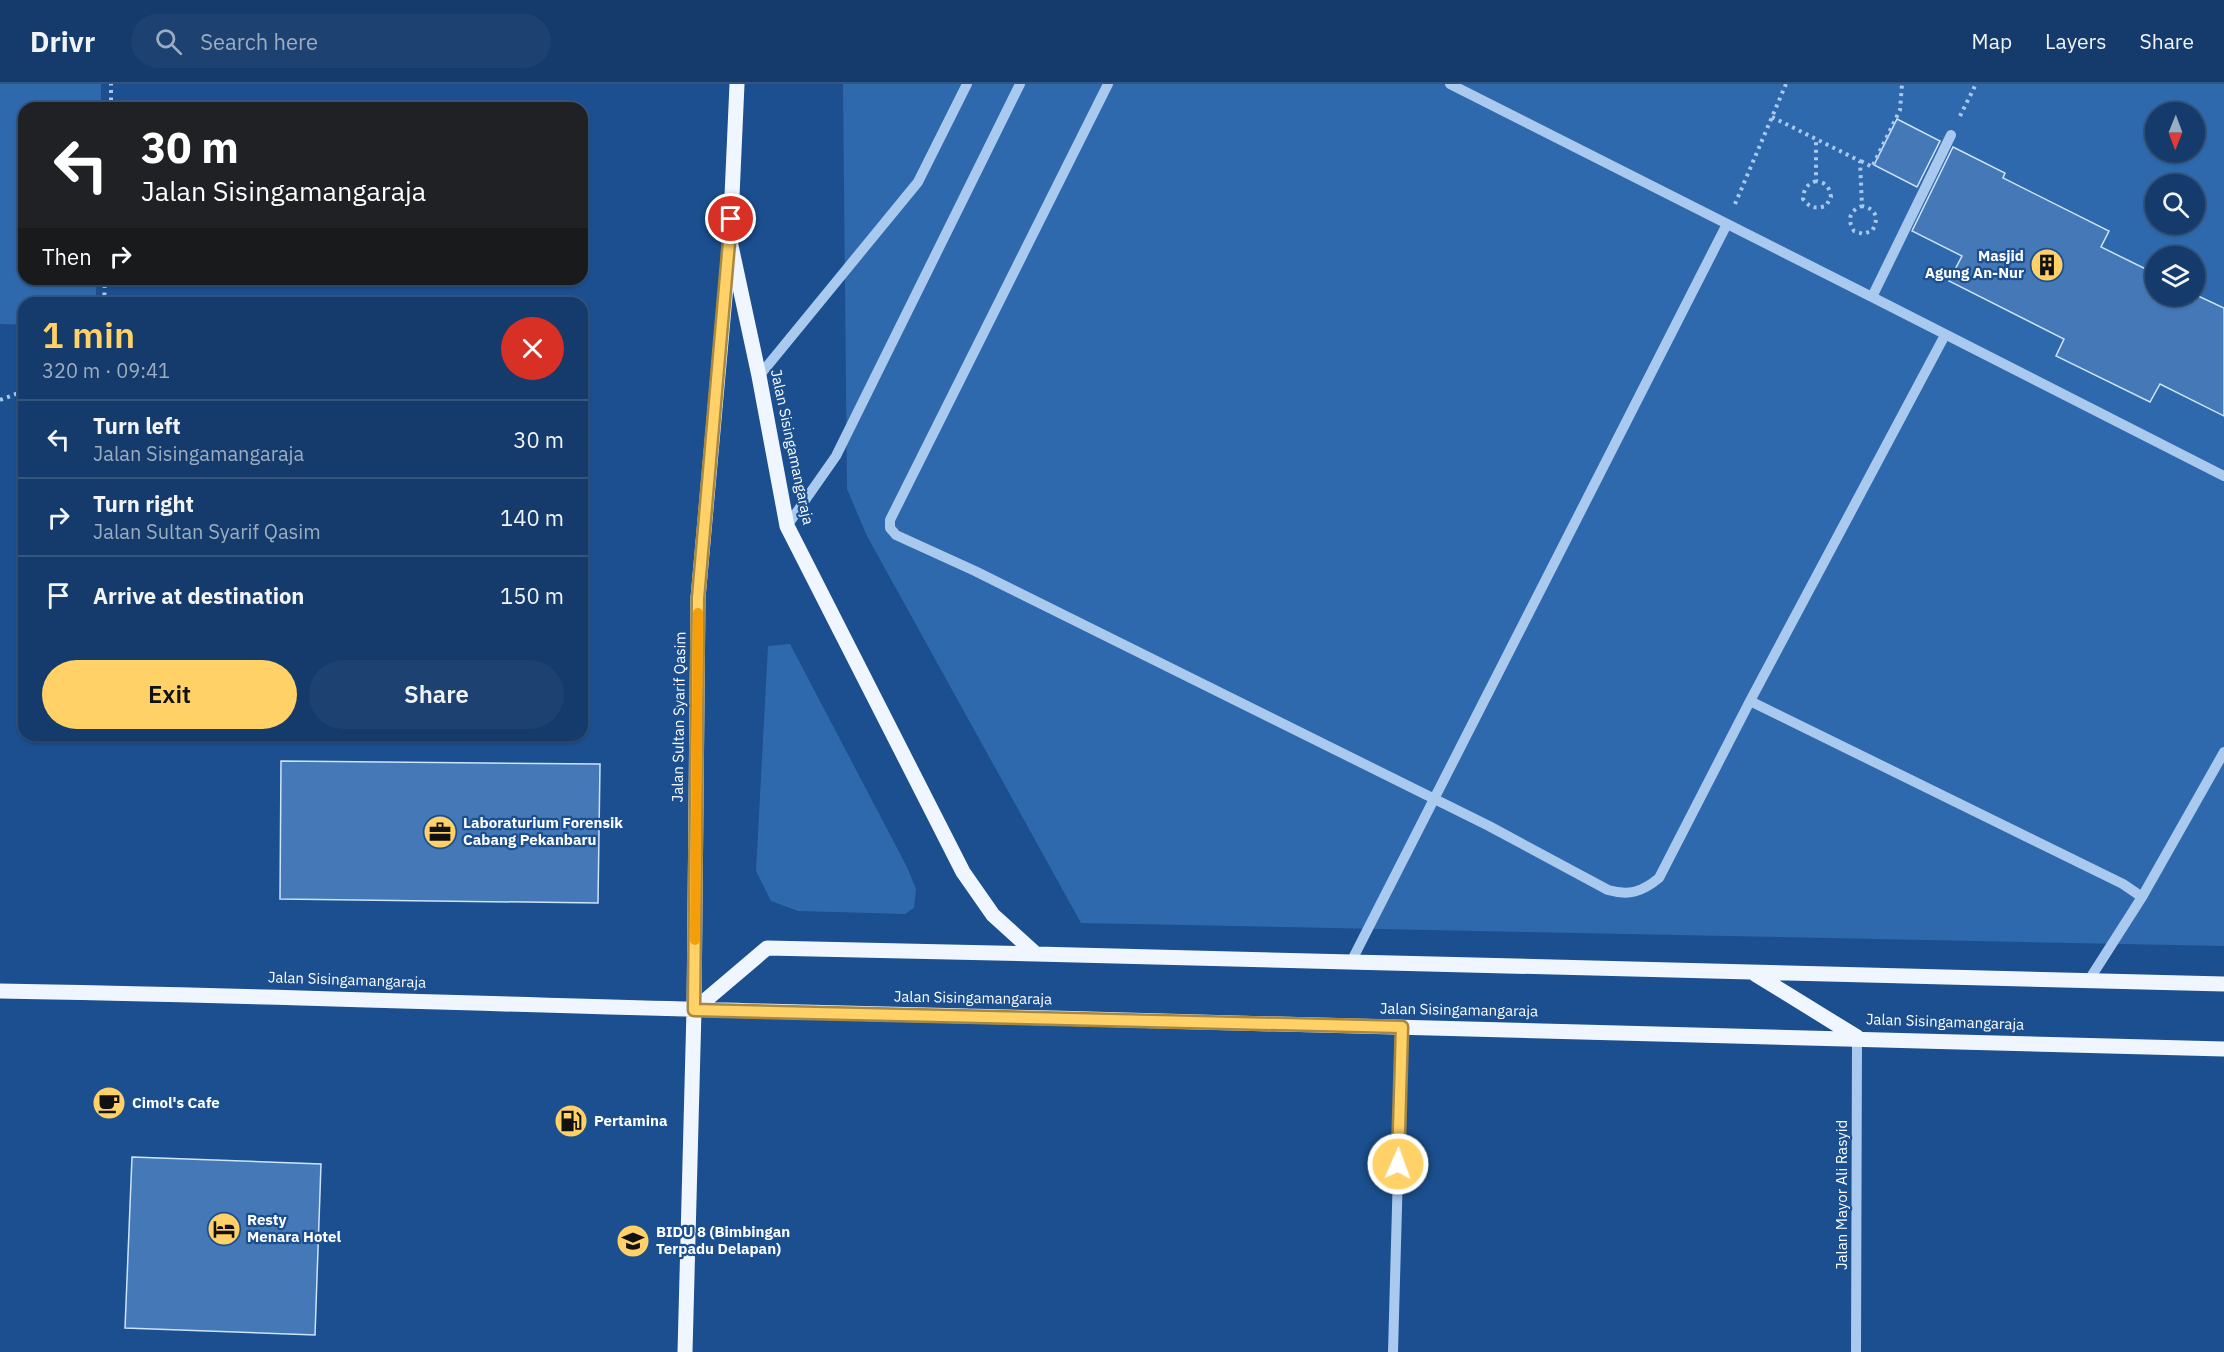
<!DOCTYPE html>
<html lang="en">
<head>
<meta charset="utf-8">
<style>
  :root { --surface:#143b6b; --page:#1d4271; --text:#f1f3f6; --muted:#9dadc1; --line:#33557e; --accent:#ffd166 }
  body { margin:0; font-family:"IBM Plex Sans",sans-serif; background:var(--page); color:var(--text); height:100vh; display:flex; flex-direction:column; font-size:22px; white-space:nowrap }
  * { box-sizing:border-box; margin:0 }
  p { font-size:20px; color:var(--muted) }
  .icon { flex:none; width:33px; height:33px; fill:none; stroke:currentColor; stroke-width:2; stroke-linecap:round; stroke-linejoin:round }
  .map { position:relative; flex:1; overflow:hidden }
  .details { position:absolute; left:18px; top:213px; width:570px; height:444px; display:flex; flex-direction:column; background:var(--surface); border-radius:18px; box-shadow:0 2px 4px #0004,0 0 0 2px var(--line) }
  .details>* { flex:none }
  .banner { position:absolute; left:18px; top:18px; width:570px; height:183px; border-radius:18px; box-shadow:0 2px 4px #0004,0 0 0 2px var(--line); background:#202124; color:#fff; overflow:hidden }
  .needle { width:39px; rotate:181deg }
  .buttons { position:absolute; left:2145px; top:18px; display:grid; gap:12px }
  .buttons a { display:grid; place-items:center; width:60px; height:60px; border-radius:50%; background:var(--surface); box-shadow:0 2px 4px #0004,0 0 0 2px var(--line); font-size:30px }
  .pin { position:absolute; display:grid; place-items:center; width:51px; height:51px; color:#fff; margin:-26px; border:3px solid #fff; border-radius:50%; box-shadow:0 2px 6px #0007 }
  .me { position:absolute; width:66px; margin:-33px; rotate:2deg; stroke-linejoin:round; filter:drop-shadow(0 0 4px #0008) }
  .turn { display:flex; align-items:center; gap:21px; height:126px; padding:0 24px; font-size:27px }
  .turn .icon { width:78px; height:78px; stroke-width:2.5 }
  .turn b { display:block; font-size:42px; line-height:51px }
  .then { display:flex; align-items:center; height:57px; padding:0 24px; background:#0003; gap:12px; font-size:22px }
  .round { display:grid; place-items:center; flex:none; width:63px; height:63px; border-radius:32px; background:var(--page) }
  .summary { display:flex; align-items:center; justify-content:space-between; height:102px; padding:0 24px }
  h1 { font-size:36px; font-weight:600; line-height:45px; color:var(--accent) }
  .action { display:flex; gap:12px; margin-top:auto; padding:12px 24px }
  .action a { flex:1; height:69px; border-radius:36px; background:var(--accent); color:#111; font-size:24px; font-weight:600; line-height:69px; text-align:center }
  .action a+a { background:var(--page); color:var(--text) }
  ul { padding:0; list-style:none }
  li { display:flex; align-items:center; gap:18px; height:78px; padding:0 24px; border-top:2px solid var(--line) }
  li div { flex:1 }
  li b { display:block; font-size:22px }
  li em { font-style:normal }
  header { display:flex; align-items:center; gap:36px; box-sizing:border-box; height:84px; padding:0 30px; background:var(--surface); border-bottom:2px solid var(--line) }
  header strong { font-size:28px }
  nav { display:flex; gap:33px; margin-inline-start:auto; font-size:21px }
  .search { width:420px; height:54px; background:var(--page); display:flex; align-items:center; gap:15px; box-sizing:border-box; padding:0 21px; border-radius:33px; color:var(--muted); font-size:22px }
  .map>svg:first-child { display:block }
  .green { fill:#2e69ad; fill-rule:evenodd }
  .building { fill:#4478b7; stroke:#cfe3fa; stroke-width:1.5 }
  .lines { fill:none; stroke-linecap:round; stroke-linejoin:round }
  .path { stroke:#a9c9ee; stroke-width:4; stroke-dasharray:3 4.5; stroke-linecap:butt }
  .minor { stroke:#a9c9ee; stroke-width:10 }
  .major { stroke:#f0f6ff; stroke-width:15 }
  .route-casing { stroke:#a68842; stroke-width:15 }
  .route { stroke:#ffd166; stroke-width:10 }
  .slow { stroke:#f59e0b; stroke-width:10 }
  .labels { text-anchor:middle; stroke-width:4.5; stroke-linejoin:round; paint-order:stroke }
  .poi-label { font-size:15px; font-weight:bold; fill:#fff; stroke:#1b4f8f; text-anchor:start }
  .street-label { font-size:15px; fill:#fff; stroke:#1b4f8f }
</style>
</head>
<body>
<header>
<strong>Drivr</strong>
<div class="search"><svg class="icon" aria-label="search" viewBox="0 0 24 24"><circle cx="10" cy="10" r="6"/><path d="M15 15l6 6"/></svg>Search here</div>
<nav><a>Map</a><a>Layers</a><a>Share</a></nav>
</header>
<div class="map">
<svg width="2224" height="1268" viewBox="0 0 2224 1268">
  <rect width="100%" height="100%" fill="#1b4f8f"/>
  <path class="green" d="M0,0H101V24H24V195H96V219H24V241L0,240Z
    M843,0H2224V862L1081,839L867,452L847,405ZM2156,28H2194V68H2156ZM2156,100H2194V140H2156ZM2156,172H2194V212H2156Z
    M790,560L907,783L916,805L914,824L905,830L798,827L771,817L756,787L768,562Z"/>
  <path class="building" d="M1897,35L1940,57L1917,103L1874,81Z
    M1953,63L2005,89L2003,94L2109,147L2101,163L2156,190V212L2194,210L2224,224V332L2160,300L2150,318L2056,272L2064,255L1949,197L1962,172L1912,147Z
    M281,677L600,680L598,819L280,815Z
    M132,1073L321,1080L315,1251L125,1244Z"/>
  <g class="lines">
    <path class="path" d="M111,24V0
      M1960,32L1976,0
      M1772,33L1860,77L1862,122C1877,125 1879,135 1872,147L1863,150L1854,147C1847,136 1849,127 1862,122
      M1861,77L1872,83L1900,26L1902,0
      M1816,97C1806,101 1804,105 1803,115C1810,124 1815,125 1826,122L1831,113C1829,103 1827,99 1816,97V55
      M1735,120L1786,0
      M104,219L105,195
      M0,316L24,307"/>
    <path class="minor" d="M1108,0L890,436V444L896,451L975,487L1489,742L1608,806C1629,812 1642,808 1659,794L1750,617L2123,800L2142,813
      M1450,0L1872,213L1951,51
      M1872,213L2224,392
      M759,292L918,98L967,0
      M787,442L836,372L1020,0
      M1750,617L1945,251
      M1351,878L1727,140
      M2089,896L2142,813L2224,668
      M1393,1268L1402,943
      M1856,1268L1857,953"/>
    <path class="major" d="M730,157L759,292L787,442L963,788L993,831L1036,870L2224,900
      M1755,890L1857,953
      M0,907C253,911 507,921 760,927C1248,939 1736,950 2224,965
      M694,926L767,864L1036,870
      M685,1268L694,926L698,514L730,157L737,0"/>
  </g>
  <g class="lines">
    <g class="route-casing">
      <path id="route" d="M731,135L698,514L694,926L1402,943L1398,1080"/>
    </g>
    <use href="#route" class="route"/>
    <path class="slow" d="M695,856L698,529"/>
  </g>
  <defs>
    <g id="building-disc" transform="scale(1.725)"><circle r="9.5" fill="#ffd166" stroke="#1b4f8f"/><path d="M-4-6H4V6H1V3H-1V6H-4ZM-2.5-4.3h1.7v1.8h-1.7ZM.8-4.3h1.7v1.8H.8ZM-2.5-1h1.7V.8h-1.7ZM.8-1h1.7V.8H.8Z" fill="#111"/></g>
    <g id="office-disc" transform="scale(1.725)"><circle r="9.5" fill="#ffd166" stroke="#1b4f8f"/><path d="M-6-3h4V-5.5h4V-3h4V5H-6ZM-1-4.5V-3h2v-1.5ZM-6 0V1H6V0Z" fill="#111"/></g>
    <g id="cafe-disc" transform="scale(1.725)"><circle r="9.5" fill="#ffd166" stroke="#1b4f8f"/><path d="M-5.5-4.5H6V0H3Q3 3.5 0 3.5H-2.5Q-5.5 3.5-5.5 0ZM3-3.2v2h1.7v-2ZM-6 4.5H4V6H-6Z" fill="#111"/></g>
    <g id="fuel-disc" transform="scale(1.725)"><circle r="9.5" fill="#ffd166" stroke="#1b4f8f"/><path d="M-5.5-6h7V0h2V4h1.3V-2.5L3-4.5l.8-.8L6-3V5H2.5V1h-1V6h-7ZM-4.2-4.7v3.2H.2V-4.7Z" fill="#111"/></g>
    <g id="hotel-disc" transform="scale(1.725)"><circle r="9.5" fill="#ffd166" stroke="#1b4f8f"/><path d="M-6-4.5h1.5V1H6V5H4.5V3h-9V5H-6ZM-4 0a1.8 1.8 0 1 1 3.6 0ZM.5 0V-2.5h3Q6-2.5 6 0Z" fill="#111"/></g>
    <g id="school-disc" transform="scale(1.725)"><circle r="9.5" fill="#ffd166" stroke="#1b4f8f"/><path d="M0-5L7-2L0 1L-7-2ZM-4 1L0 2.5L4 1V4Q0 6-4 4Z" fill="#111"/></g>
  </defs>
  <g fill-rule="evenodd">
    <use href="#building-disc" x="2047" y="181"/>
    <use href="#office-disc" x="440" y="748"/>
    <use href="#cafe-disc" x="109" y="1019"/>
    <use href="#fuel-disc" x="571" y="1037"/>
    <use href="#hotel-disc" x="224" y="1145"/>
    <use href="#school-disc" x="633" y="1157"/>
  </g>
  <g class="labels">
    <g class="poi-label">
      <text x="2024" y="177" text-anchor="end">Masjid<tspan x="2024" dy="17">Agung An-Nur</tspan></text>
      <text x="463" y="744">Laboraturium Forensik<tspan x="463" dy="17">Cabang Pekanbaru</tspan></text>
      <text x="132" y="1024">Cimol's Cafe</text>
      <text x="594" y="1042">Pertamina</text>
      <text x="247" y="1141">Resty<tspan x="247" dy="17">Menara Hotel</tspan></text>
      <text x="656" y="1153">BIDU 8 (Bimbingan<tspan x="656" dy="17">Terpadu Delapan)</tspan></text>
    </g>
    <g class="street-label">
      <text transform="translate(792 363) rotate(78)" y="5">Jalan Sisingamangaraja</text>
      <text transform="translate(679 633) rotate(-89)" y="5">Jalan Sultan Syarif Qasim</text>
      <text transform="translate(347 896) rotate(2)" y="5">Jalan Sisingamangaraja</text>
      <text transform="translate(973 914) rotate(1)" y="5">Jalan Sisingamangaraja</text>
      <text transform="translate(1459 926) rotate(1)" y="5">Jalan Sisingamangaraja</text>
      <text transform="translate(1945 938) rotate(2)" y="5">Jalan Sisingamangaraja</text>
      <text transform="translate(1842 1111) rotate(-90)" y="5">Jalan Mayor Ali Rasyid</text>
    </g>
  </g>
</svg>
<div class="buttons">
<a><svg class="needle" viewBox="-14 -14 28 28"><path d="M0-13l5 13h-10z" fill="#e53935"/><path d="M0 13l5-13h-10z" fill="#9dadc1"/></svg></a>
<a><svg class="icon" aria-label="search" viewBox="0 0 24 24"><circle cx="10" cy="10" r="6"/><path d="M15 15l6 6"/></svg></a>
<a><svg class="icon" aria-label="layers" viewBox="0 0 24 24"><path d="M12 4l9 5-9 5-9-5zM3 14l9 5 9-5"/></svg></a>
</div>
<div class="pin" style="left:731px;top:135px;background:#d93025"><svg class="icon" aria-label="arrive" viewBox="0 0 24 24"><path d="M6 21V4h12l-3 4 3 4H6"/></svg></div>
<svg class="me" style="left:1398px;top:1080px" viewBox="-20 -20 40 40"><circle r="17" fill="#ffd166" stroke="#fff" stroke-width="3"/><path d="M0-11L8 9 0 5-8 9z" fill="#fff"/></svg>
<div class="banner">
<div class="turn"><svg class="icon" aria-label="left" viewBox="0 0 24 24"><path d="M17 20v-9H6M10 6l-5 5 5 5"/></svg><div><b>30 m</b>Jalan Sisingamangaraja</div></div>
<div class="then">Then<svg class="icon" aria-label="right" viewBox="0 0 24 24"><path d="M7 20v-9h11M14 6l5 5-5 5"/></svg></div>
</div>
<section class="details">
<div class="summary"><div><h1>1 min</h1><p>320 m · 09:41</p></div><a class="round" style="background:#d93025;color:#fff"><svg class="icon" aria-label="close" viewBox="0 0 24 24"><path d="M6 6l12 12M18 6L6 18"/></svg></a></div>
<ul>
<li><svg class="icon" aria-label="left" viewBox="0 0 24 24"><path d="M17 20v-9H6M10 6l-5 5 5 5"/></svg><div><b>Turn left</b><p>Jalan Sisingamangaraja</p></div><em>30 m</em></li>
<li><svg class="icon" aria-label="right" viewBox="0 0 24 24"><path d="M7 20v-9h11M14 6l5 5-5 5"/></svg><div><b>Turn right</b><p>Jalan Sultan Syarif Qasim</p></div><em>140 m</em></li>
<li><svg class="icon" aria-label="arrive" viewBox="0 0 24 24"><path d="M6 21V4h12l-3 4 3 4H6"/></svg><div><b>Arrive at destination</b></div><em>150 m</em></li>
</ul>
<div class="action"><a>Exit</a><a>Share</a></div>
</section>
</div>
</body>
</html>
